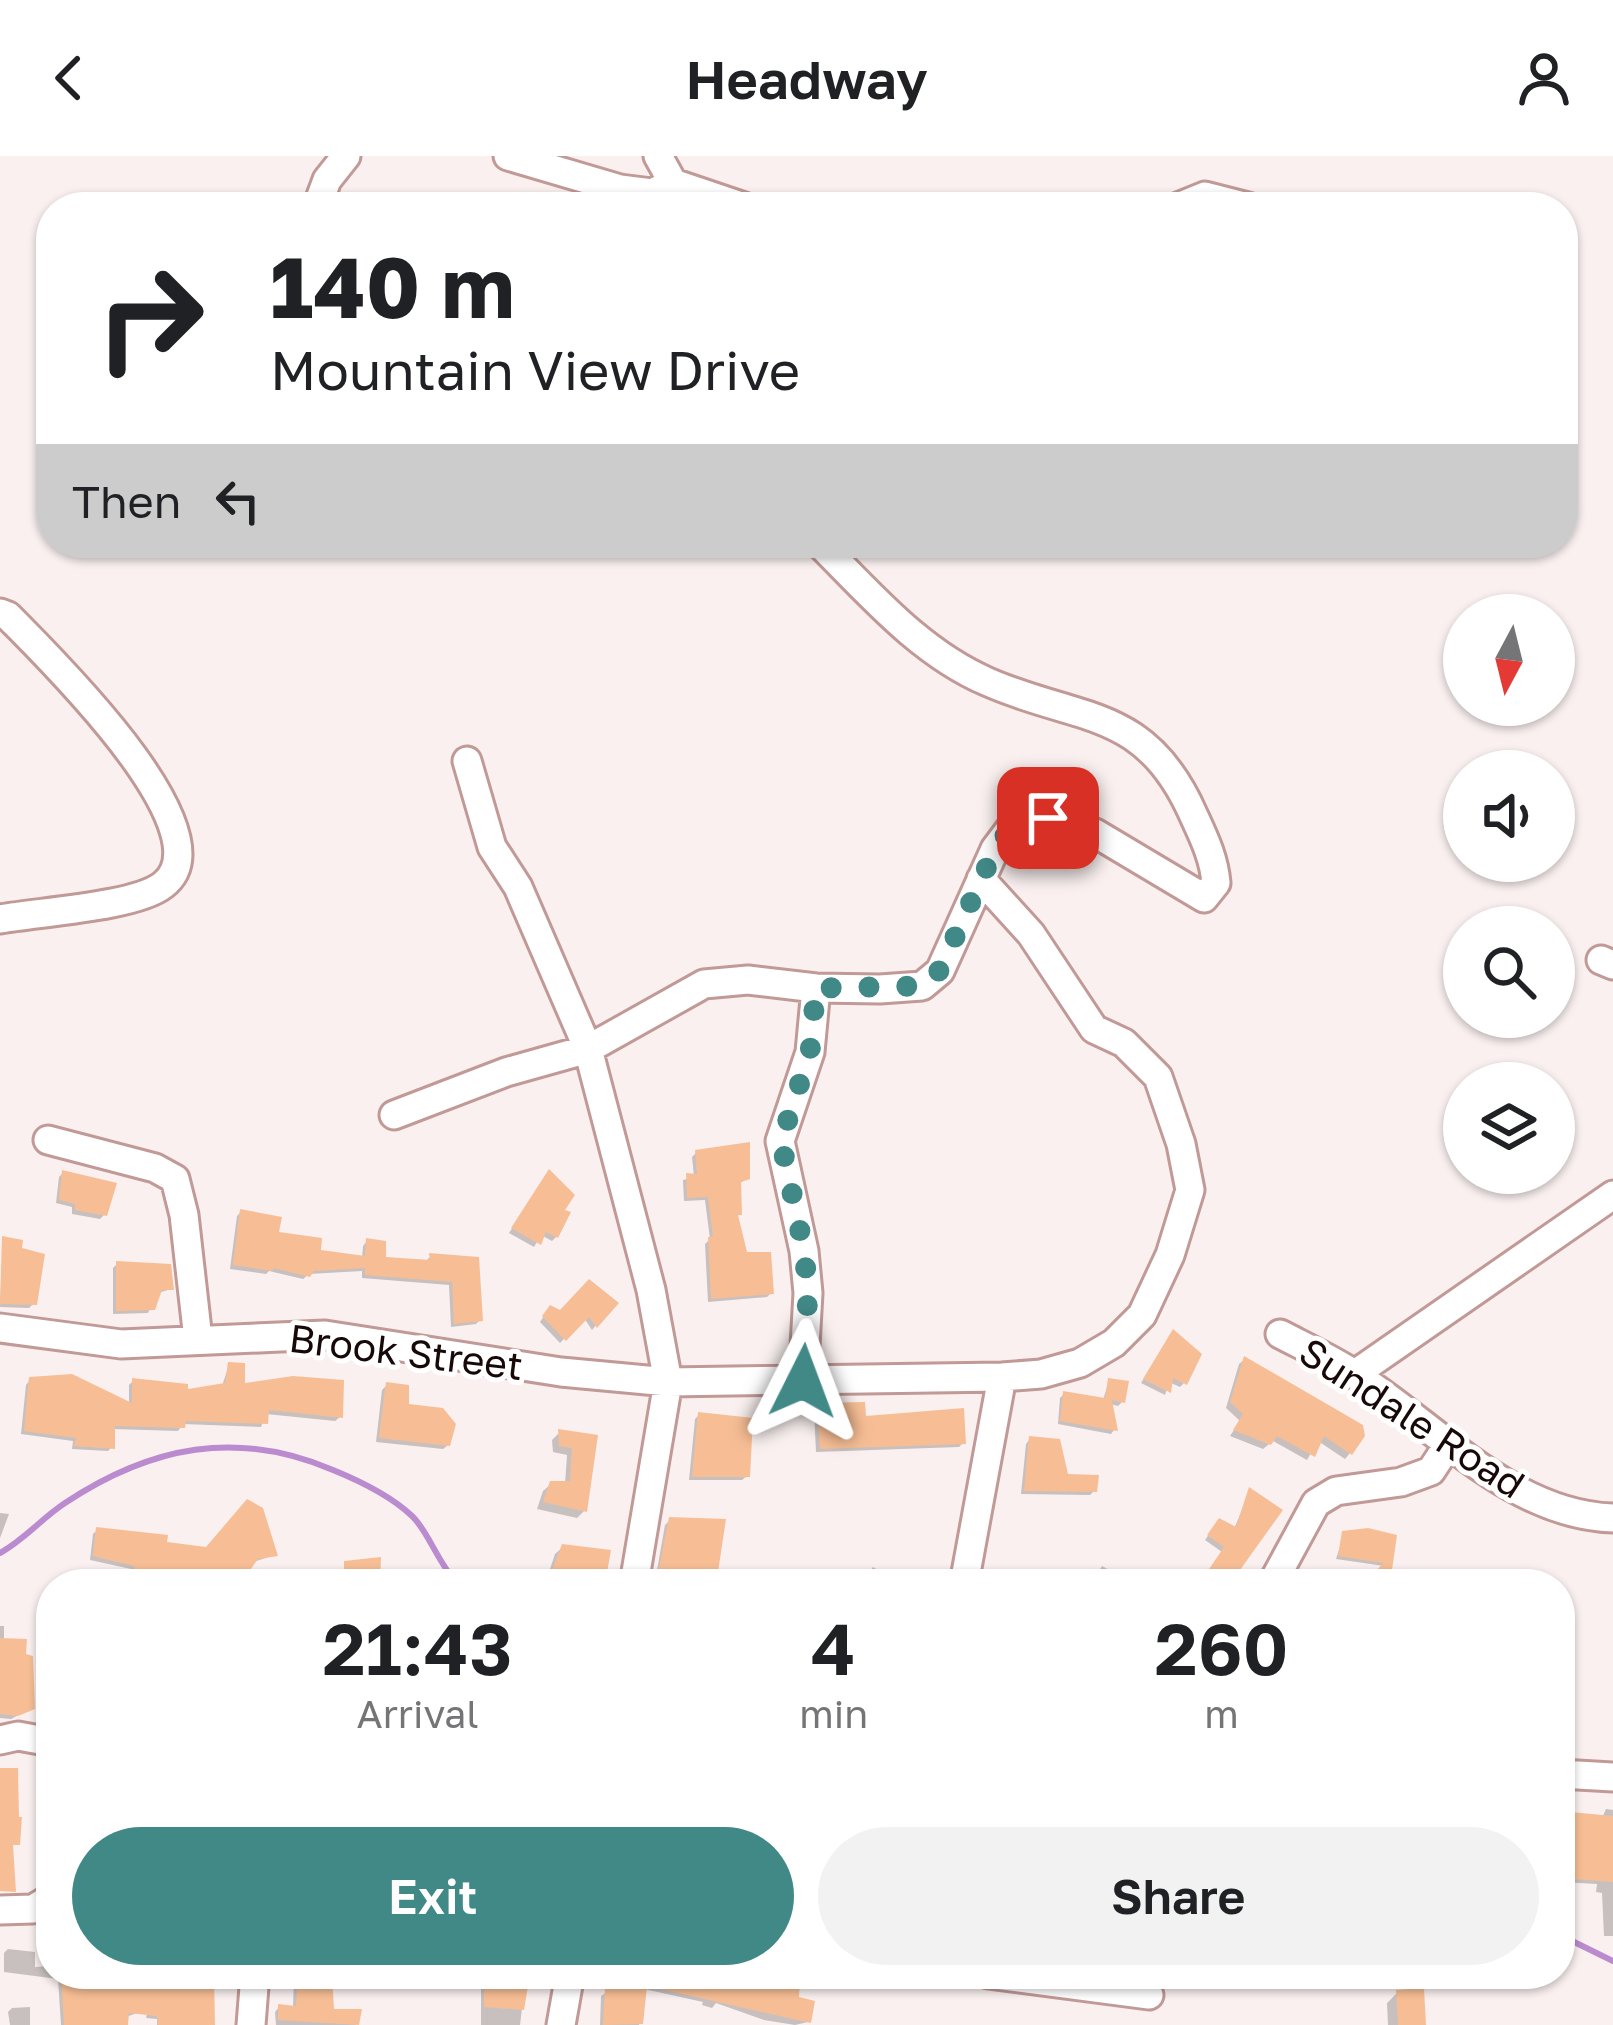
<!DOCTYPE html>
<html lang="en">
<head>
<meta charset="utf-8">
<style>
  :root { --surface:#fff; --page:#f2f2f2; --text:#202124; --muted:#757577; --accent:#418987 }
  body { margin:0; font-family:"Golos Text",sans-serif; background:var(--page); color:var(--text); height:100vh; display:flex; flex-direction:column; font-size:45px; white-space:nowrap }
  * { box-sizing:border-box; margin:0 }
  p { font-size:39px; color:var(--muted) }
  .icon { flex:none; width:66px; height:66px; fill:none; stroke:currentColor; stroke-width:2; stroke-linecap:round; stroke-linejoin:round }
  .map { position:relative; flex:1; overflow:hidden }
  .drawer { position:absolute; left:36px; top:1413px; width:1539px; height:420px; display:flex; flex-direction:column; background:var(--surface); border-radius:48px; box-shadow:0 3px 9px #0004 }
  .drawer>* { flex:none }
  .guide { position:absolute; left:36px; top:36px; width:1542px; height:366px; border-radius:48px; box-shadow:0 3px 9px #0004; background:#fff; color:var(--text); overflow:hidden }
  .needle { width:78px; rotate:187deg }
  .buttons { position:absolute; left:1443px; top:438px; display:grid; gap:24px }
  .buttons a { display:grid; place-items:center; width:132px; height:132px; border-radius:50%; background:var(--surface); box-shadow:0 3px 9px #0004; font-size:60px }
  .pin { position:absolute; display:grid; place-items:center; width:102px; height:102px; color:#fff; margin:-51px; border-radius:24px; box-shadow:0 6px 18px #0006 }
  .me { position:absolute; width:132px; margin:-66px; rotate:3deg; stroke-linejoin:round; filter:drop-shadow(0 0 9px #0008) }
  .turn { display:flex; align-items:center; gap:42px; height:252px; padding:0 36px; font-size:54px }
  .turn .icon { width:156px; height:156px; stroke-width:2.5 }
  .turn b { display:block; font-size:84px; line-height:102px }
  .then { display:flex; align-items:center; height:114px; padding:0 36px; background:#0003; gap:24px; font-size:45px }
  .eta { display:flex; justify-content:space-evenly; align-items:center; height:204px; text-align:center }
  .eta b { font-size:72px; font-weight:600; line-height:84px }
  .button { display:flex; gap:24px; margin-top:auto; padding:24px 36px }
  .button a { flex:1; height:138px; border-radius:72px; background:var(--accent); color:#fff; font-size:48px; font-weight:600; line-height:138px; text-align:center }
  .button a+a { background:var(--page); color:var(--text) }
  header { display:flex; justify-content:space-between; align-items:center; height:156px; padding:0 36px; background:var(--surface); font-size:54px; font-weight:600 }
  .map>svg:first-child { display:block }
  .shadow { fill:#0003 }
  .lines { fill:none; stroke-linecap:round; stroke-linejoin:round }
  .stream { stroke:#ba8ccf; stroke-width:6 }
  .building { fill:#f7be95 }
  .minor-casing { stroke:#c19996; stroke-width:33 }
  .minor { stroke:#fff; stroke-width:27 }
  .route { stroke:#418987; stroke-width:21; stroke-dasharray:0 37.8 }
  .labels { text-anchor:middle; stroke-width:10; stroke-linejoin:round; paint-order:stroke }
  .street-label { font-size:39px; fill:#160908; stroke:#fff }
</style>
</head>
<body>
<header><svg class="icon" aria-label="back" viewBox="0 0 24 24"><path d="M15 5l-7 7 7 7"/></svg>Headway<svg class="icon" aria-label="person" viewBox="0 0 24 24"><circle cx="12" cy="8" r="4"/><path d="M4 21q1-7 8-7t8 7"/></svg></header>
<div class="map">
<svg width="1613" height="1869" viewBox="0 0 1613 1869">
  <rect width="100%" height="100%" fill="#f9f0ef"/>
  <path class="shadow" d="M696,997L747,1022L739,1028L736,1061L745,1099L771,1137L767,1141L708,1146L705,1088L710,1083L705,1044L684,1045L683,1024L694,1021L692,1001Z
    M63,1017L104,1059L100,1063L72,1058V1051L56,1047L59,1021Z
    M546,1021L560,1056L556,1081L552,1085L541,1079L534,1091L509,1077Z
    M241,1056L276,1078L317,1097L362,1103L363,1090L367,1085L383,1103L427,1104L431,1100L477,1104L480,1164L476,1168L451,1171L449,1129L362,1122V1115L309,1118L303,1123L269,1115L266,1118L230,1113L237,1060Z
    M3,1083L34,1147L29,1152L0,1151Z
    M117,1108L171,1133L158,1137L148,1157L113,1158V1112Z
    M614,1147L592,1174L584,1162L560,1187L540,1166L546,1157Z
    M1169,1181L1184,1227L1180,1231L1169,1226L1165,1239L1141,1227Z
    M1245,1203L1350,1297L1345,1303L1318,1285L1307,1304L1273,1285L1263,1293L1230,1280L1240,1265L1226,1252L1239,1208Z
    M229,1209L242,1231L340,1261L335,1265L266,1258L261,1271L183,1268L178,1275L112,1273V1291L108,1295L72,1293L73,1285L21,1278L26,1229L30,1224L129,1249V1229L133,1225L185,1237L222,1230Z
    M1109,1225L1122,1246L1118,1250L1110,1248L1114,1274L1111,1278L1058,1268L1060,1242L1064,1238L1103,1244Z
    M387,1229L448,1289L443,1293L376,1286L382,1234Z
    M818,1250L863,1263L963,1287L959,1291L816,1296L814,1254Z
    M699,1259L747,1320L742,1324H689L695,1263Z
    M559,1277L595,1281L584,1355L577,1362L537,1353L543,1335L551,1328H565L567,1299L553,1296L552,1284Z
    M1030,1283L1065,1321L1094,1335L1090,1339L1021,1338L1026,1288Z
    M1250,1335L1232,1420L1238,1422L1236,1428H1200L1222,1396L1205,1384L1215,1370L1234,1373Z
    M0,1357L9,1358L0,1382Z
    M670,1364L715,1415L711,1419L656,1420L665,1369Z
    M97,1374L164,1389L275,1399L253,1406L237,1428H132L131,1413L90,1404L93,1378Z
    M1344,1378L1394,1381L1389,1428H1368L1384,1410L1336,1403Z
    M563,1391L602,1428H545L555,1398Z
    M1102,1410L1128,1424L1127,1428H1092Z
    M873,1411L898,1428H861Z
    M0,1470H4V1486L32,1552L11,1563L0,1562Z
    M1606,1653L1613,1654V1780H1604L1602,1737L1596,1736L1597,1728L1560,1726V1658L1602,1662Z
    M8,1793L35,1796V1811L51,1810V1818H132L130,1835L137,1857L126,1861L125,1869H61L58,1823L4,1816V1797Z
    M180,1818H211L212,1869H157V1863L146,1862L152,1839L179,1835Z
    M294,1818H336L332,1826L331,1856H358L356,1869H276L275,1856L279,1851L293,1852Z
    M462,1818H526L520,1869H481V1828L462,1827Z
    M610,1818H763L796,1843L808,1866L795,1869L764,1864L716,1847L712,1852L702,1849L703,1846L644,1833L639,1869H600L601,1840L607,1836Z
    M1397,1837L1423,1869H1388L1387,1847Z
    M30,1851V1869H10L8,1856L12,1852Z"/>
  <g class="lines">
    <path class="stream" d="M0,1397C24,1384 42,1362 65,1347C151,1290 237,1273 333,1314C360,1325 391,1340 412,1360C429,1376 438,1408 458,1428
      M1560,1779L1613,1805"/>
  </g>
  <path class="building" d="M750,986V1023L741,1026L742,1059H738L747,1096H771L774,1138L711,1143L708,1081H713L708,1041L687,1042L686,1017L697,1018L695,994Z
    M549,1013L575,1039L565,1054L571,1056L558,1082L546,1076L541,1089L511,1072Z
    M62,1014L117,1027L107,1060L75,1054V1048L59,1044Z
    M240,1053L282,1061L279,1076L322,1082L321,1094L365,1100L366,1082L386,1085V1101L430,1104L429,1097L479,1101L483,1165L454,1168L452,1126L365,1119V1112L314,1115L310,1121L274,1112L273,1115L233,1109Z
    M2,1080L23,1084L22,1092L45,1098L37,1149L0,1148Z
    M116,1105L171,1108L174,1134H162L155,1154L116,1155Z
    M589,1123L619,1147L597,1172L589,1161L566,1185L542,1160L550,1149L560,1154Z
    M1173,1173L1202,1198L1187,1229L1173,1222L1171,1237L1143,1223Z
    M1244,1200L1363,1269L1365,1280L1352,1299L1324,1280L1315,1301L1277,1280L1271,1289L1233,1274L1243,1258L1230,1246Z
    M228,1206L245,1207V1227L293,1220L344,1224L343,1262L269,1254L268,1268L186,1265L185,1272L115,1270V1293L74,1290L76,1282L24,1275L29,1221L72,1218L132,1247V1222L188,1228V1233L225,1227Z
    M1108,1222L1129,1225L1125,1247L1112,1244L1118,1275L1060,1265L1063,1235L1105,1242Z
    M386,1226L409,1229V1248L443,1252L456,1268L450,1290L379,1282Z
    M865,1246L866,1260L964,1252L966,1288L820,1293L817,1247Z
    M698,1256L753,1262L750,1321H692Z
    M558,1273L598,1279L587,1356L543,1346L550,1325H570L572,1292L559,1290Z
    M1029,1280L1060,1283L1068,1318L1099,1319L1097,1336L1024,1335Z
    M1249,1331L1283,1354L1230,1428H1199L1224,1391L1207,1379L1219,1362L1236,1371Z
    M247,1343L263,1352L278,1400L258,1403L240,1428H136L134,1410L93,1400L96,1371L168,1379L167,1386L206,1391Z
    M669,1361L726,1363L718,1416L658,1417Z
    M1368,1372L1397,1379L1390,1428H1365L1383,1407L1338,1400L1342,1375Z
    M562,1388L611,1394L605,1428H547Z
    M381,1401L380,1428H344V1405Z
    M0,1482L27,1483L26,1498L33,1500L35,1553L18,1560L0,1558Z
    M0,1612H18L19,1661H22L20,1689H13L16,1736L0,1735Z
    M1560,1655L1613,1660V1726L1560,1722Z
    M61,1818H135L133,1832H186L187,1818H214L215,1869H158L157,1860L129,1857L128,1869H64Z
    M305,1818H332L334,1853H362L359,1869L278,1864V1848L296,1850L297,1828L307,1829Z
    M484,1818H530L524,1854L484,1851Z
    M612,1818H777L800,1826L799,1841L815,1845L811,1867L647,1830L643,1868L603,1869L605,1832L610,1833Z
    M1424,1832L1426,1869H1398L1396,1834Z"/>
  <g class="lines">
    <g class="minor-casing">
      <path id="minor" d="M508,0L620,33L652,37L673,27
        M658,0L673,27
        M673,27L744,51
        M317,51L327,24L346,0
        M1178,51L1205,40L1248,51
        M0,457L8,460C45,498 231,677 163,729C135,751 38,756 0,763
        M467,605L492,691L518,731L588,893L651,1134L668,1226L634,1428
        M1601,804L1613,809
        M394,959L506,916L588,893L704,828L748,824L816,832L880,833L922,830L940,815L995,693L1010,673L1048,662L1095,677L1204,742L1216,727C1214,702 1204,682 1193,658C1145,550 1079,566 988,526C920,497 870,438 819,387
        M48,984L155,1012L175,1023L184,1059L198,1183
        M0,1172L121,1188L325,1179L561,1216L668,1226L1002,1221L1041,1218L1080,1207L1114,1187L1142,1159L1170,1099L1190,1034L1181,988L1158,921L1124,887L1094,873L1031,778L981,723
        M1280,1178C1305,1191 1331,1203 1354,1218C1435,1269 1511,1359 1613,1362
        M1355,1218L1613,1039
        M803,1225L808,1137L804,1095L780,985L810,896L816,832
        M964,1428L1002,1221
        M1272,1428L1316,1347L1336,1335L1401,1326L1431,1315L1448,1289
        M0,1584L18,1580L51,1586
        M1560,1618L1613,1621
        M0,1754L33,1753L51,1742
        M988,1818L1149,1839
        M251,1869L255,1818
        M561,1869L570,1818"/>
    </g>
    <use href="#minor" class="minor"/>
  </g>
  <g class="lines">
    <path class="route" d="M803,1225L808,1137L804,1094L781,985L810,896L816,832L922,830L940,814L995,693L1010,673L1048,662"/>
  </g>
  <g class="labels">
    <g class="street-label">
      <text transform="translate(406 1196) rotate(7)" y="14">Brook Street</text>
      <text transform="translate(1412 1262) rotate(33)" y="14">Sundale Road</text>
    </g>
  </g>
</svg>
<div class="buttons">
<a><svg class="needle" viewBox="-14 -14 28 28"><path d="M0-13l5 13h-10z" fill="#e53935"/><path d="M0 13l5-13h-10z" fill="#757577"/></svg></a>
<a><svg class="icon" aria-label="sound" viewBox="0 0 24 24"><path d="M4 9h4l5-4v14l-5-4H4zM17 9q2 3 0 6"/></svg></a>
<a><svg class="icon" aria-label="search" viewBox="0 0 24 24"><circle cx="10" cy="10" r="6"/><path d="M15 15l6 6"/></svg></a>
<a><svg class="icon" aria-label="layers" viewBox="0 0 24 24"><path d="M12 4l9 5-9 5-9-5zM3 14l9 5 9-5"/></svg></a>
</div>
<div class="pin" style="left:1048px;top:662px;background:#d93025"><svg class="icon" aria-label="arrive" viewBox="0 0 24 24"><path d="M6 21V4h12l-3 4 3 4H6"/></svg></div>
<svg class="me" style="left:803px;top:1225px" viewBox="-20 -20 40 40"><path d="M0-17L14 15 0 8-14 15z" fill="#418987" stroke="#fff" stroke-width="4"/></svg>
<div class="guide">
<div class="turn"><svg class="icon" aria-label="right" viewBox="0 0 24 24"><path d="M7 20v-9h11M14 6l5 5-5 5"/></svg><div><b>140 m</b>Mountain View Drive</div></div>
<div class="then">Then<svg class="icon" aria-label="left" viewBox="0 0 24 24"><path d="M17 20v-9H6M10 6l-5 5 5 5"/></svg></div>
</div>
<section class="drawer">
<div class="eta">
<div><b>21:43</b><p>Arrival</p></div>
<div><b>4</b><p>min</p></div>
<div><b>260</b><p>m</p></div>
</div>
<div class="button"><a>Exit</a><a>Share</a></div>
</section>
</div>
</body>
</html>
